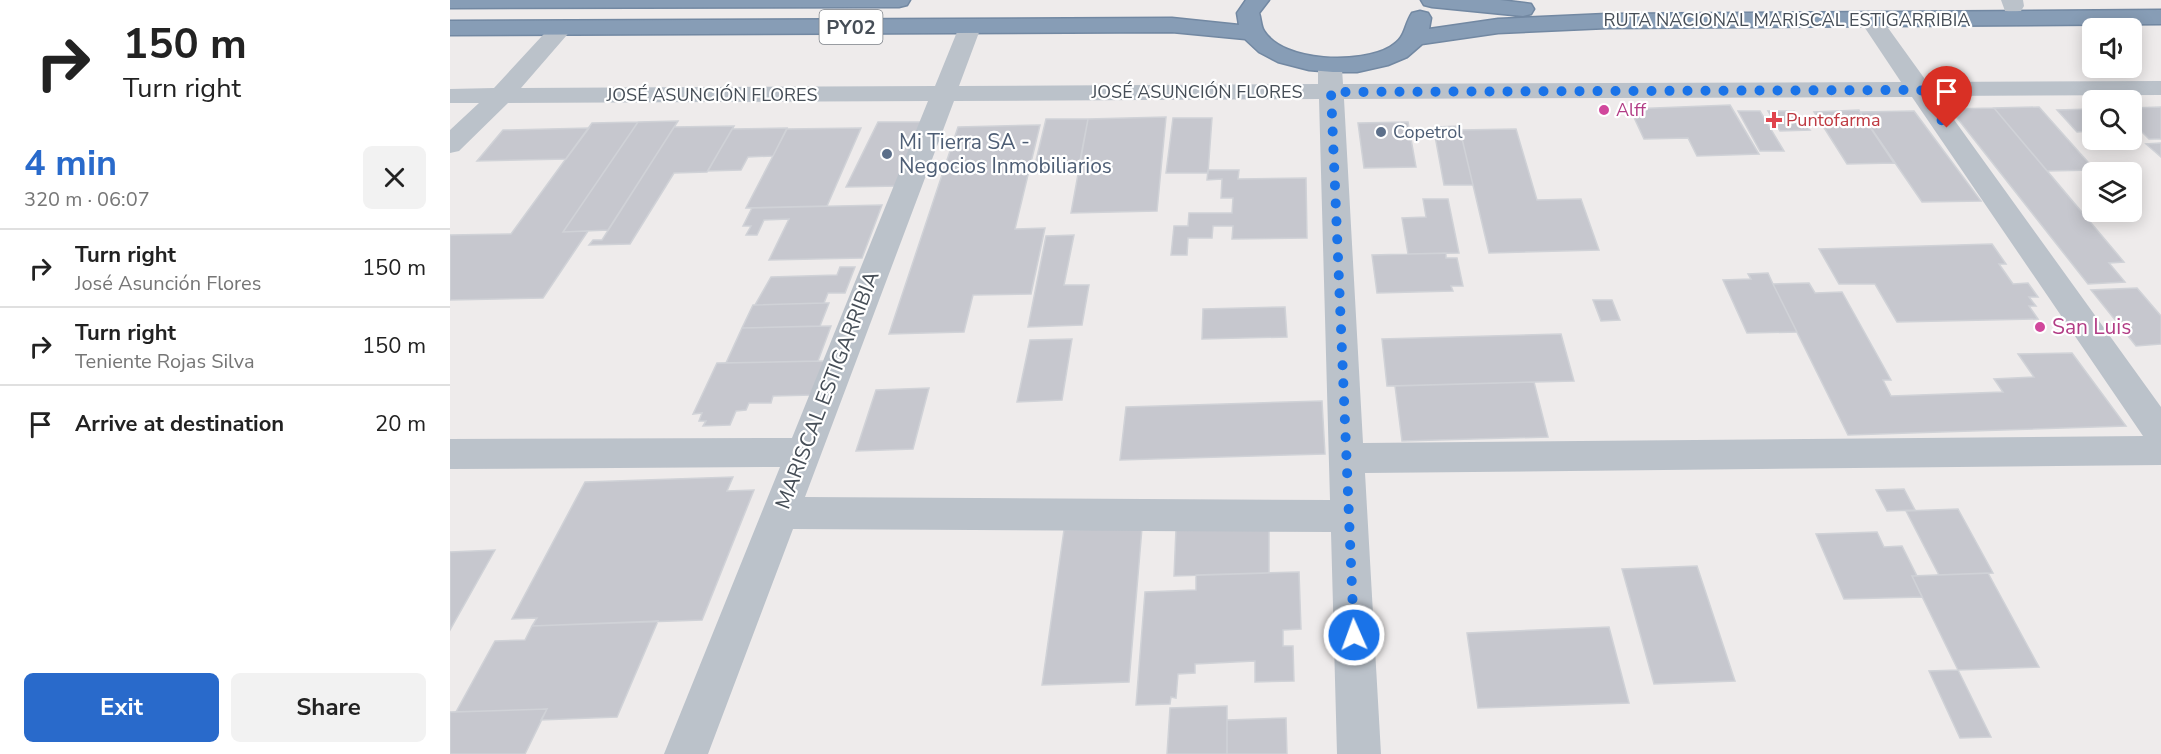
<!DOCTYPE html>
<html lang="en">
<head>
<meta charset="utf-8">
<style>
  :root { --surface:#fff; --page:#f2f2f2; --text:#222; --muted:#767676; --line:#e0e0e0; --accent:#296acb }
  body { margin:0; font-family:"Nunito Sans",sans-serif; background:var(--page); color:var(--text); height:100vh; display:flex; flex-direction:column; font-size:22px; white-space:nowrap }
  * { box-sizing:border-box; margin:0 }
  p { font-size:20px; color:var(--muted) }
  .icon { flex:none; width:33px; height:33px; fill:none; stroke:currentColor; stroke-width:2; stroke-linecap:round; stroke-linejoin:round }
  .map { position:relative; flex:1; overflow:hidden }
  .details { display:flex; flex-direction:column; background:var(--surface); width:450px }
  .details>* { flex:none }
  .top-card { background:#fff; color:var(--text); overflow:hidden }
  .buttons { position:absolute; left:1632px; top:18px; display:grid; gap:12px }
  .buttons a { display:grid; place-items:center; width:60px; height:60px; border-radius:9px; background:var(--surface); box-shadow:0 3px 15px #0003; font-size:30px }
  .pin { position:absolute; display:grid; place-items:center; width:51px; height:51px; color:#fff; margin:-62px -26px; border-radius:50% 50% 50% 0; rotate:-45deg; box-shadow:0 0 6px #0007 }
  .pin .icon { rotate:45deg }
  .me { position:absolute; width:66px; margin:-33px; rotate:358deg; stroke-linejoin:round; filter:drop-shadow(0 0 4px #0008) }
  .turn { display:flex; align-items:center; gap:21px; height:126px; padding:0 24px; font-size:27px }
  .turn .icon { width:78px; height:78px; stroke-width:2.5 }
  .turn b { display:block; font-size:42px; line-height:51px }
  .round { display:grid; place-items:center; flex:none; width:63px; height:63px; border-radius:9px; background:var(--page) }
  .summary { display:flex; align-items:center; justify-content:space-between; height:102px; padding:0 24px }
  h1 { font-size:36px; font-weight:700; line-height:45px; color:var(--accent) }
  .button { display:flex; gap:12px; margin-top:auto; padding:12px 24px }
  .button a { flex:1; height:69px; border-radius:9px; background:var(--accent); color:#fff; font-size:24px; font-weight:700; line-height:69px; text-align:center }
  .button a+a { background:var(--page); color:var(--text) }
  ul { padding:0; list-style:none }
  li { display:flex; align-items:center; gap:18px; height:78px; padding:0 24px; border-top:2px solid var(--line) }
  li div { flex:1 }
  li b { display:block; font-size:22px }
  li em { font-style:normal }
  main { display:flex; flex:1; min-height:0 }
  .map>svg:first-child { display:block }
  .building { fill:#c6c7ce; stroke:#d0d2d7; stroke-width:1.5 }
  .lines { fill:none; stroke-linecap:round; stroke-linejoin:round }
  .highway-casing { stroke:#7288a2; stroke-width:3 }
  .minor { fill:#bbc2ca; fill-rule:evenodd }
  .highway { fill:#879db6; fill-rule:evenodd }
  .route { stroke:#1a73e8; stroke-width:10; stroke-dasharray:0 18 }
  .hotel-dot { fill:#d1479c; stroke:#fff; stroke-width:2 }
  .health-dot { fill:#e0444e; stroke:#fff; stroke-width:2 }
  .service-dot { fill:#5c6f8a; stroke:#fff; stroke-width:2 }
  .labels { text-anchor:middle; stroke-width:4.5; stroke-linejoin:round; paint-order:stroke }
  .far-street-label { font-size:18px; fill:#464e57; stroke:#fff }
  .far-hotel-label { font-size:18px; fill:#b23c85; stroke:#fff; text-anchor:start }
  .far-health-label { font-size:18px; fill:#be3a42; stroke:#fff; text-anchor:start }
  .far-service-label { font-size:18px; fill:#4e5e75; stroke:#fff; text-anchor:start }
  .shield { fill:#fff; stroke:#7e8389; stroke-width:1.5 }
  .shield-label { font-size:20px; font-weight:bold; fill:#464e57 }
  .service-label { font-size:21px; fill:#4e5e75; stroke:#fff; text-anchor:start }
  .hotel-label { font-size:21px; fill:#b23c85; stroke:#fff; text-anchor:start }
  .street-label { font-size:21px; fill:#464e57; stroke:#fff }
</style>
</head>
<body>
<main>
<section class="details">
<div class="top-card">
<div class="turn"><svg class="icon" aria-label="right" viewBox="0 0 24 24"><path d="M7 20v-9h11M14 6l5 5-5 5"/></svg><div><b>150 m</b>Turn right</div></div>
</div>
<div class="summary"><div><h1>4 min</h1><p>320 m · 06:07</p></div><a class="round"><svg class="icon" aria-label="close" viewBox="0 0 24 24"><path d="M6 6l12 12M18 6L6 18"/></svg></a></div>
<ul>
<li><svg class="icon" aria-label="right" viewBox="0 0 24 24"><path d="M7 20v-9h11M14 6l5 5-5 5"/></svg><div><b>Turn right</b><p>José Asunción Flores</p></div><em>150 m</em></li>
<li><svg class="icon" aria-label="right" viewBox="0 0 24 24"><path d="M7 20v-9h11M14 6l5 5-5 5"/></svg><div><b>Turn right</b><p>Teniente Rojas Silva</p></div><em>150 m</em></li>
<li><svg class="icon" aria-label="arrive" viewBox="0 0 24 24"><path d="M6 21V4h12l-3 4 3 4H6"/></svg><div><b>Arrive at destination</b></div><em>20 m</em></li>
</ul>
<div class="button"><a>Exit</a><a>Share</a></div>
</section>
<div class="map">
<svg width="1711" height="754" viewBox="0 0 1711 754">
  <rect width="100%" height="100%" fill="#eeebeb"/>
  <path class="building" d="M1280,105L1309,154L1247,156L1238,138L1194,139L1180,109Z
    M1589,107L1645,170L1597,171L1544,108Z
    M1711,107V139H1699L1682,122V108Z
    M1544,108L1674,262L1659,263L1675,282L1638,284L1500,109Z
    M1642,109V131L1627,132L1607,110Z
    M1409,110L1410,112L1444,163L1397,164L1364,112Z
    M1288,111H1310L1334,151H1310Z
    M1318,111H1344L1360,130L1330,131Z
    M1464,111L1531,201L1472,202L1410,112Z
    M716,117L707,211L621,213L638,119Z
    M723,118H762L758,173H716Z
    M638,119L628,171L583,173L596,119Z
    M228,121L158,230L113,232L188,122Z
    M188,122L113,232L138,231L93,298L0,300V235L61,234L142,123Z
    M428,122H473L449,186L396,187Z
    M958,122L966,167L914,168L908,123Z
    M590,125L565,229L595,228L581,294L523,295L514,332L439,334L508,127Z
    M284,126L257,172L224,173L180,244L139,245L143,240H152L224,127Z
    M1009,126L1023,185H994L985,136H989L987,127Z
    M139,128L116,159L27,161L53,130Z
    M337,128L323,156L298,157L291,170L258,171L282,129Z
    M411,128L377,206L296,208L337,129Z
    M1066,129L1087,200L1131,199L1149,250L1039,253L1010,130Z
    M1711,143V157L1696,144Z
    M758,170H789L788,179L856,178L857,238L782,239L783,226H763L762,238H738L737,255H721L724,226H738L739,213H782L783,198H771L772,179L757,180Z
    M973,199H998L1009,253L958,254L952,218L976,217Z
    M432,205L412,258L319,260L339,219L314,220L307,235H296L301,226H293L302,208Z
    M624,235L614,285H639L632,325L578,327L596,236Z
    M1542,244L1556,264H1549L1563,284L1578,283L1588,297H1579L1586,306H1579L1588,319L1447,322L1425,284H1389L1369,249Z
    M996,253V258H1007L1013,286H1001L1003,291L927,293L922,255Z
    M390,267H405L395,293H378L374,303L305,305L321,277L387,275Z
    M1318,273L1323,284L1347,332L1297,333L1273,280L1301,279L1298,274Z
    M1359,283L1365,293L1392,292L1441,380H1433L1441,396L1553,392L1544,379L1584,377L1568,354L1622,353L1676,426L1398,435L1323,284Z
    M1687,288L1711,316V344L1686,346L1641,290Z
    M1143,300H1162L1170,320L1151,321Z
    M374,303H379L370,326L292,328L303,305Z
    M835,307L837,337L752,339L753,309Z
    M381,326L368,361L276,363L292,328Z
    M1111,334L1124,381L937,386L932,339Z
    M622,339L612,400L567,402L580,340Z
    M375,361L362,395L323,396L321,403H299L296,410L286,411L280,425L253,426L256,421H249L252,413L243,414L267,363Z
    M1084,382L1098,437L952,441L945,386Z
    M479,388L463,449L406,451L426,390Z
    M872,401L875,454L670,460L676,407Z
    M283,477L277,491L304,490L252,620L82,626L87,618L62,619L135,482Z
    M1454,489L1465,510L1437,511L1426,490Z
    M1508,509L1543,573L1489,575L1456,511Z
    M819,526V573L724,576L726,529Z
    M692,528L679,682L592,685L614,530Z
    M1427,532L1434,547L1452,546L1467,576H1462L1472,597L1394,599L1366,534Z
    M45,550L0,630V552Z
    M1247,566L1285,681L1204,684L1172,569Z
    M849,572L851,629L833,630V646H843L844,681L805,682V661L745,664V673L728,674L726,698L721,697L720,704L686,705L695,592L746,590V575Z
    M1538,573L1589,667L1508,670L1462,576Z
    M208,621L167,717L91,720L97,709L6,712L45,641L75,640L82,626Z
    M1159,627L1179,703L1028,708L1017,633Z
    M1508,670L1541,737L1510,738L1479,671Z
    M777,706V754H717L720,708Z
    M97,709L75,754H0V712Z
    M836,718L837,754H777V720Z"/>
  <g class="lines">
    <g class="highway-casing">
      <path id="highway" d="M0,0H460L457,5L449,7L0,8Z
        M796,0H819L809,13C811,19 811,27 814,31C834,63 911,64 940,47C957,37 953,27 962,13L970,11L978,13L981,18L979,29L1048,19L1157,14L1711,10V24L1157,28L1048,33L972,44L957,57L938,65L907,72H883L859,70L828,62L809,52L795,39L722,32L0,35V21L722,18L789,25L787,13Z
        M971,0H1050L1081,4L1084,9L1081,14L1073,16L982,7L974,5Z"/>
    </g>
    <path class="minor" d="M1551,0H1573L1574,6L1571,11L1563,13L1555,11Z
      M1420,12L1428,14L1477,82L1711,81V95L1487,96L1711,407V465L915,473L931,754H887L881,532L343,529L258,754H214L330,467L0,469V439L342,438L478,101L58,103L9,151L0,153V130L29,103H0V89L44,88L104,23L112,21L120,23L123,28L71,88L485,86L509,27L512,22L520,20L528,22L531,27L509,86L868,84V69L871,64L880,62L889,64L892,69L893,84L1451,82L1409,19L1412,14ZM1462,97L1693,436L913,443L894,99ZM869,99L880,500L355,497L504,101Z"/>
    <use href="#highway" class="highway"/>
  </g>
  <g class="lines">
    <path class="route" d="M904,635L881,92L1471,90L1497,128"/>
  </g>
  <g class="hotel-dot">
    <circle cx="1154" cy="110" r="6"/>
    <circle cx="1590" cy="327" r="6"/>
  </g>
  <path class="health-dot" d="M1321 111h6v6h6v6h-6v6h-6v-6h-6v-6h6z"/>
  <g class="service-dot">
    <circle cx="931" cy="132" r="6"/>
    <circle cx="437" cy="154" r="6"/>
  </g>
  <g class="labels">
    <g class="far-street-label">
      <text x="1337" y="26">RUTA NACIONAL MARISCAL ESTIGARRIBIA</text>
      <text x="747" y="98">JOSÉ ASUNCIÓN FLORES</text>
      <text x="262" y="101">JOSÉ ASUNCIÓN FLORES</text>
    </g>
    <g class="far-hotel-label">
      <text x="1166" y="116">Alff</text>
    </g>
    <g class="far-health-label">
      <text x="1336" y="126">Puntofarma</text>
    </g>
    <g class="far-service-label">
      <text x="943" y="138">Copetrol</text>
    </g>
    <rect class="shield" x="369.5" y="10" width="63" height="34" rx="4.5"/>
    <g class="shield-label">
      <text x="401" y="34">PY02</text>
    </g>
    <g class="service-label">
      <text x="449" y="149">Mi Tierra SA -<tspan x="449" dy="24">Negocios Inmobiliarios</tspan></text>
    </g>
    <g class="hotel-label">
      <text x="1602" y="334">San Luis</text>
    </g>
    <g class="street-label">
      <text transform="translate(377 390) rotate(-69)" y="7">MARISCAL ESTIGARRIBIA</text>
    </g>
  </g>
</svg>
<div class="buttons">
<a><svg class="icon" aria-label="sound" viewBox="0 0 24 24"><path d="M4 9h4l5-4v14l-5-4H4zM17 9q2 3 0 6"/></svg></a>
<a><svg class="icon" aria-label="search" viewBox="0 0 24 24"><circle cx="10" cy="10" r="6"/><path d="M15 15l6 6"/></svg></a>
<a><svg class="icon" aria-label="layers" viewBox="0 0 24 24"><path d="M12 4l9 5-9 5-9-5zM3 14l9 5 9-5"/></svg></a>
</div>
<div class="pin" style="left:1497px;top:128px;background:#d93025"><svg class="icon" aria-label="arrive" viewBox="0 0 24 24"><path d="M6 21V4h12l-3 4 3 4H6"/></svg></div>
<svg class="me" style="left:904px;top:635px" viewBox="-20 -20 40 40"><circle r="17" fill="#1a73e8" stroke="#fff" stroke-width="3"/><path d="M0-11L8 9 0 5-8 9z" fill="#fff"/></svg>
</div>
</main>
</body>
</html>
